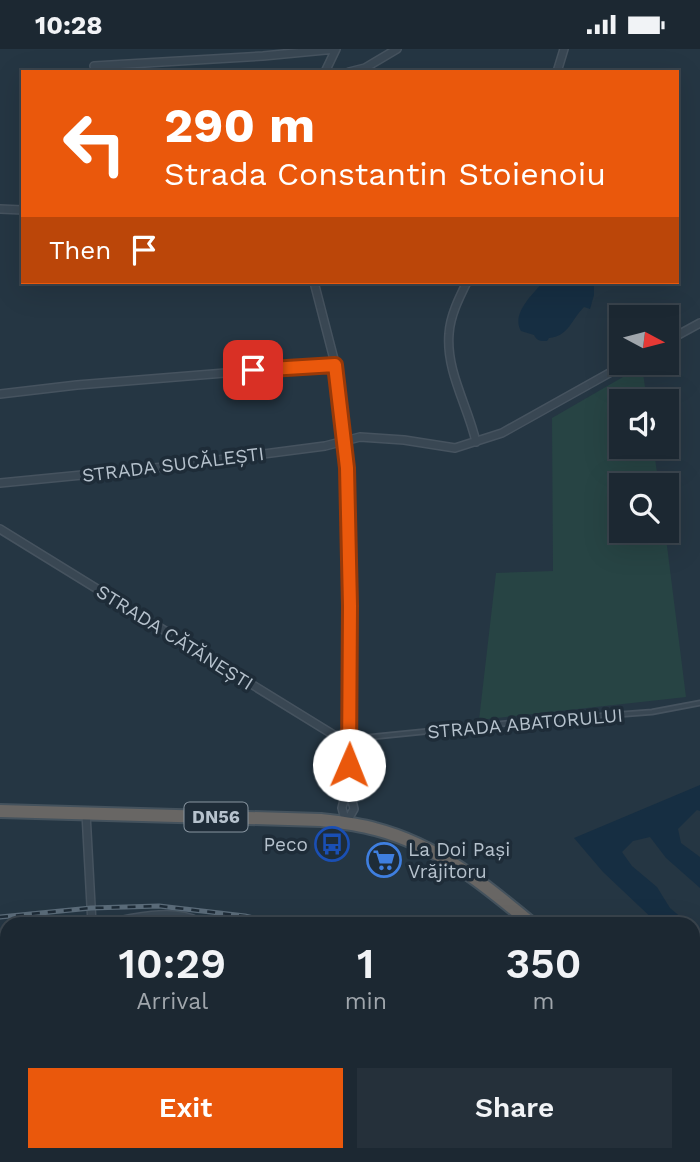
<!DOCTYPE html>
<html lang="en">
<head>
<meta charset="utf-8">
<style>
  :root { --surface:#1c2832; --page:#25303a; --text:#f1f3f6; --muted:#a0a6ac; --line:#3a444d; --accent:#ea580c }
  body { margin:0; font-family:"Work Sans",sans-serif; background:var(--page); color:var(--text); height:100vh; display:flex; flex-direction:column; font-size:26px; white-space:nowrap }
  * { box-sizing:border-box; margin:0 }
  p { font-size:23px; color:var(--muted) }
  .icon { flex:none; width:38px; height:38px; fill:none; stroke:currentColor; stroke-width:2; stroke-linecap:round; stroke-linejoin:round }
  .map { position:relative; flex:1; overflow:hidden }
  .drawer { position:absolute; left:0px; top:868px; width:700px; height:245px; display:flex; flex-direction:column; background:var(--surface); border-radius:21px 21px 0 0; box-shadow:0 7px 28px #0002,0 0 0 2px var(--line) }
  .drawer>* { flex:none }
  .hud { position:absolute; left:21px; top:21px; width:658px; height:214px; border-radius:0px; box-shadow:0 7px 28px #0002,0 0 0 2px var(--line); background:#ea580c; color:#fff; overflow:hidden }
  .needle { width:46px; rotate:97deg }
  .tools { position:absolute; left:609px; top:256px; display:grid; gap:14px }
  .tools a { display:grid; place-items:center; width:70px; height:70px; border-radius:0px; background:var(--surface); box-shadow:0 7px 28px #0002,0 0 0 2px var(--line); font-size:35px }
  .pin { position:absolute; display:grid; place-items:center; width:60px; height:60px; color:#fff; margin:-30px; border-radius:14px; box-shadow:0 4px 10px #0006 }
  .me { position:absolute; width:77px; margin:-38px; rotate:1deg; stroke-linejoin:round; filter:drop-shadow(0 0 5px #0008) }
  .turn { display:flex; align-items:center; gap:24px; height:147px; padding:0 28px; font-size:32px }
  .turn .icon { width:91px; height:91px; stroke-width:2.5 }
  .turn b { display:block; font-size:49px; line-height:60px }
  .then { display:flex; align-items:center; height:66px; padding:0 28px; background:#0003; gap:14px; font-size:26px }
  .eta { display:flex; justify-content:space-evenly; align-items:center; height:119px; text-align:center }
  .eta b { font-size:42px; font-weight:600; line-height:49px }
  .primary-button { display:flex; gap:14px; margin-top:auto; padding:14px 28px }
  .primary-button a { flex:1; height:80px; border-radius:0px; background:var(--accent); color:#fff; font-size:28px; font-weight:600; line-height:80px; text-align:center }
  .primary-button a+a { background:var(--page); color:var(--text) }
  .status { display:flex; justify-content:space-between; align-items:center; height:49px; padding:0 35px; background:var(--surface); direction:ltr }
  .status svg { height:19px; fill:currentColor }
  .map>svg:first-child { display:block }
  .green { fill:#274444 }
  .water { fill:#162e42 }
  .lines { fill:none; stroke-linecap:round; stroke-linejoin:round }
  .service-casing { stroke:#46535f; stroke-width:7 }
  .minor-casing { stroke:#46535f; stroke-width:10 }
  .trunk-casing { stroke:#44525d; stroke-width:16 }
  .service { stroke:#394753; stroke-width:3.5 }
  .minor { stroke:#394753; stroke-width:7 }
  .trunk { stroke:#686664; stroke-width:12 }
  .rail-casing { stroke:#5b6c7a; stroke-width:5 }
  .rail { stroke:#1e2c38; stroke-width:2.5; stroke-dasharray:8; stroke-linecap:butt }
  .route-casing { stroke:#983908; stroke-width:18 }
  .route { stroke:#ea580c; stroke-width:12 }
  .labels { text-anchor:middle; stroke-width:7; stroke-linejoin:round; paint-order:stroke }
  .shield { fill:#1e2c38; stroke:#8895a0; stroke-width:2 }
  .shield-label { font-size:18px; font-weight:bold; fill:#b6c2cd }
  .street-label { font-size:19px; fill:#b6c2cd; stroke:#1e2c38 }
  .poi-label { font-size:19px; fill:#b6c2cd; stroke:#1e2c38; text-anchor:end }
</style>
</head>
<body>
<div class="status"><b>10:28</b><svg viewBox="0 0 49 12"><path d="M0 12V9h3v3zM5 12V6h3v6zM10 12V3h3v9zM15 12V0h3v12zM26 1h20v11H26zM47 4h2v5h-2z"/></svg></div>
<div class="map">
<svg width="700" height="1113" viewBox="0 0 700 1113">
  <rect width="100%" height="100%" fill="#253643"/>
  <path class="green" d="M642,317L647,352H621V397H653L659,436H621V481H665L686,648L479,671L496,524L553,522L552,369Z"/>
  <path class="water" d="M543,233H594V246L590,260L584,258C571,271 569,287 549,289L547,292C540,292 537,292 534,286L521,282C511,265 532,246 543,233Z
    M700,736V762L697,761L678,780L681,794L700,808V839L666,809L650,788L633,792L622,803L632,817L657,838L670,859L689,875H658L603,823L574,789Z"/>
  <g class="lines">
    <g class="service-casing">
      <path id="service" d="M351,690L521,673L652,663L700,654
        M693,943L700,937
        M5,1046H7
        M104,1106V1113
        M319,1106V1113"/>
    </g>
    <g class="minor-casing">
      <path id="minor" d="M94,17L263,7L336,0
        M325,23L336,0
        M349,23L365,19L397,0
        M557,23L564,0
        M0,160L23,161
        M314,233L337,322L347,419L350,557V696L348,735L342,759L346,774
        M467,233C459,249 450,267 449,285C446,323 468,357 476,393
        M667,292L700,274
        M0,345L77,336L335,315
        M0,434L164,418L325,397L360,388L404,391L455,399L502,384L629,313
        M0,480L350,696
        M86,764L92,875
        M346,774L354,760L349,739
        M105,875C130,869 174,859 197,872L198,875
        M693,991L700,997"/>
    </g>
    <g class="trunk-casing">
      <path id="trunk" d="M0,762L321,771C339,773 358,775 375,780C437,796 484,835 532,875
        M693,1011L700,1018"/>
    </g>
    <use href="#service" class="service"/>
    <use href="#minor" class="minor"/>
    <use href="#trunk" class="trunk"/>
    <g class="rail-casing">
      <path id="rail" d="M0,868L91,859L159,857L245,867L281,875
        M657,1106L662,1113"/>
    </g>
    <use href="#rail" class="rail"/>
  </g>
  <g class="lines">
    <g class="route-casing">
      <path id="route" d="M253,321L335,316L347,419L350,557L349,716"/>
    </g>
    <use href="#route" class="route"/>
  </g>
  <defs>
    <g id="bus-ring" transform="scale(1.75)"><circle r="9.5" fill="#1e2c38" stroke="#1a4fb4" stroke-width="1.5"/><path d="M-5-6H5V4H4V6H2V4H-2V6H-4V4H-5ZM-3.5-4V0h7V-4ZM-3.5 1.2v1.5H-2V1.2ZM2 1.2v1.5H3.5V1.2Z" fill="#1a4fb4"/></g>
    <g id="supermarket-ring" transform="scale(1.75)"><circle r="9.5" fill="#1e2c38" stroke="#3f7fe0" stroke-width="1.5"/><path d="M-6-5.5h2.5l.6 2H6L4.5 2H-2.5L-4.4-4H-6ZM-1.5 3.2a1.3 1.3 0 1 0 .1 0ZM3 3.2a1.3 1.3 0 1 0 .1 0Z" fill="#3f7fe0"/></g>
  </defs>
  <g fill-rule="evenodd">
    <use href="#bus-ring" x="332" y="795"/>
    <use href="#supermarket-ring" x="384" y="811"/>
  </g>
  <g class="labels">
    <rect class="shield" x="184.5" y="753.5" width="63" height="29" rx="5"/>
    <g class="shield-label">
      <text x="216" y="774">DN56</text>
    </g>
    <g class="street-label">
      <text transform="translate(173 415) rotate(-7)" y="7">STRADA SUCĂLEȘTI</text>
      <text transform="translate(175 588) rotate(32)" y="7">STRADA CĂTĂNEȘTI</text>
      <text transform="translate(525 674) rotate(-5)" y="7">STRADA ABATORULUI</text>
    </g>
    <g class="poi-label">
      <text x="308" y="802">Peco</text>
      <text x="408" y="807" text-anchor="start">La Doi Pași<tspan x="408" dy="22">Vrăjitoru</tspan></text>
    </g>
  </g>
</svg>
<div class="tools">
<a><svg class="needle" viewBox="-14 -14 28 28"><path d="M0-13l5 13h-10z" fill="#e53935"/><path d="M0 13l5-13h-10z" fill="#a0a6ac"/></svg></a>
<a><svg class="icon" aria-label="sound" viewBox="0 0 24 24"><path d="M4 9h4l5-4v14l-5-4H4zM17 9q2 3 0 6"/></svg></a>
<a><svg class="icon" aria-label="search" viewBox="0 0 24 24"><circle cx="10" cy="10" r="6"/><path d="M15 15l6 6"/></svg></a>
</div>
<div class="pin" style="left:253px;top:321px;background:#d93025"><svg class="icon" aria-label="arrive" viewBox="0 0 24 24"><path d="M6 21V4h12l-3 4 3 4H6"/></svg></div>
<svg class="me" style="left:349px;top:716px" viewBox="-20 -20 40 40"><circle r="19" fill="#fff"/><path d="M0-13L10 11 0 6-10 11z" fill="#ea580c"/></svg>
<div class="hud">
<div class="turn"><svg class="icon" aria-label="left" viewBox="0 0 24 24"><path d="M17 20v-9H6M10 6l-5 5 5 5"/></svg><div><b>290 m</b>Strada Constantin Stoienoiu</div></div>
<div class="then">Then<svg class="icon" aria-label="arrive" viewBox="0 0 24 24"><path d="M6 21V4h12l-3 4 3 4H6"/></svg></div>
</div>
<section class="drawer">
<div class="eta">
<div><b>10:29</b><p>Arrival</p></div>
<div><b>1</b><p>min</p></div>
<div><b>350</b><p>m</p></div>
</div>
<div class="primary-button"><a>Exit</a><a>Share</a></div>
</section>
</div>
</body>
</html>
